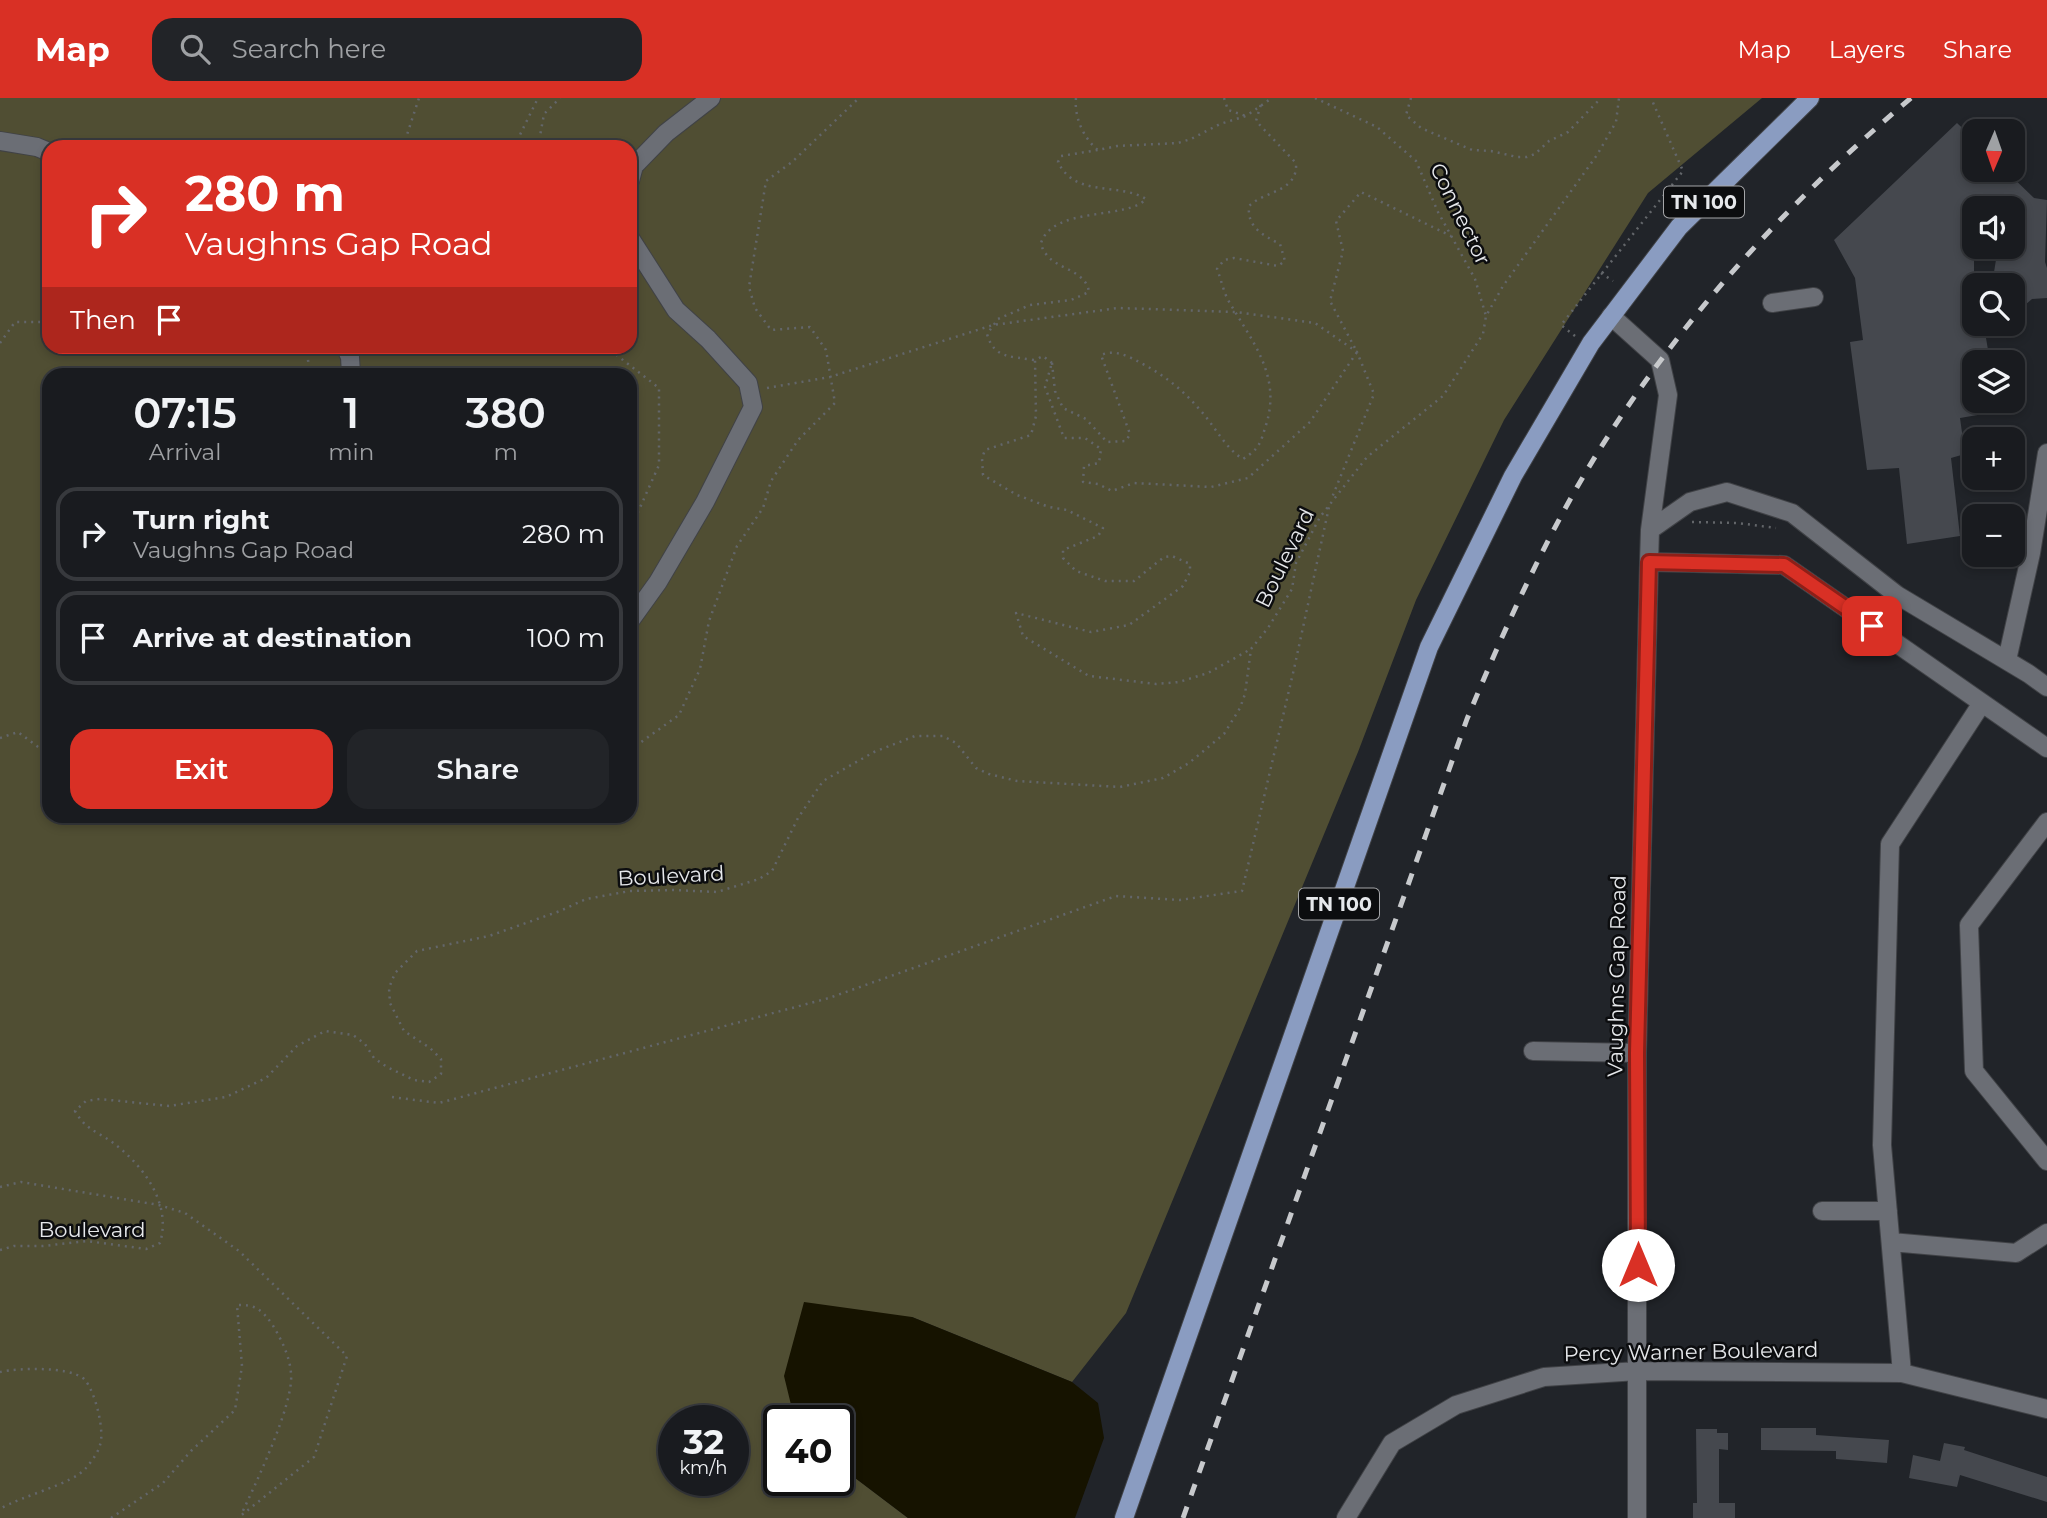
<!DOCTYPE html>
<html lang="en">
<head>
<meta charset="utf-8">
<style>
  :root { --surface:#191b1f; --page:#222428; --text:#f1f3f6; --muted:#9fa1a4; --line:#37393d; --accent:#d93025 }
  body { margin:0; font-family:Montserrat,sans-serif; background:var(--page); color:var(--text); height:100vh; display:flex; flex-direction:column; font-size:26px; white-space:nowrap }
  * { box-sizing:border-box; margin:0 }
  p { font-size:23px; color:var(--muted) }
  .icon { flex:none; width:38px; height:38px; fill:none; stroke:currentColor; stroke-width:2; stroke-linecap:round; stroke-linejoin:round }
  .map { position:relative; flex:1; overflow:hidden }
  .drawer { position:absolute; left:42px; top:270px; width:595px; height:455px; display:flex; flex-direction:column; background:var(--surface); border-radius:21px; box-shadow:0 4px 10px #0003,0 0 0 2px var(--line) }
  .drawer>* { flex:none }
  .top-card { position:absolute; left:42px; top:42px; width:595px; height:214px; border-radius:21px; box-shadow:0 4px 10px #0003,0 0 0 2px var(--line); background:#d93025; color:#fff; overflow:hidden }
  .needle { width:46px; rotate:182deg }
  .buttons { position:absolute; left:1962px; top:21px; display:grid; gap:14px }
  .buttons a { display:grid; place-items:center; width:63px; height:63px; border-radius:14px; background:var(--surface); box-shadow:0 4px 10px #0003,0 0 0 2px var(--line); font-size:35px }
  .speed { position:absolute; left:658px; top:1307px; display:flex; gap:14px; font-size:35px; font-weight:700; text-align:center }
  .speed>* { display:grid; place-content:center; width:91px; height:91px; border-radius:50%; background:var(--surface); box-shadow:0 4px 10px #0003,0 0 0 2px var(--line); line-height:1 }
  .speed small { font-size:18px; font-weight:400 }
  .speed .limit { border:4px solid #111; border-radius:10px; background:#fff; color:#111 }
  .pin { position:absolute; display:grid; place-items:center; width:60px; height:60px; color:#fff; margin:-30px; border-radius:14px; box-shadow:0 4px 10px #0006 }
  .me { position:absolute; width:77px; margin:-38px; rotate:0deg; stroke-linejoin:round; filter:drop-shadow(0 0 5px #0008) }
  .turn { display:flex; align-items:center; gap:24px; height:147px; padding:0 28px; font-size:32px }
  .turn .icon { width:91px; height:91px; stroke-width:2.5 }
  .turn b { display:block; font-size:49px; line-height:60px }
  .then { display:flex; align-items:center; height:66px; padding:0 28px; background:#0003; gap:14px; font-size:26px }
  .eta { display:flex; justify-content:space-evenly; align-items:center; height:119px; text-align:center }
  .eta b { font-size:42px; font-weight:600; line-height:49px }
  .action { display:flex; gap:14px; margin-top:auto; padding:14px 28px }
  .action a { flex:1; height:80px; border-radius:21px; background:var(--accent); color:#fff; font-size:28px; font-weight:600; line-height:80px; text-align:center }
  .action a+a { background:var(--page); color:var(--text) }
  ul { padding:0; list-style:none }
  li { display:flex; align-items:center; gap:21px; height:94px; margin:0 14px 10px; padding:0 14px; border:4px solid var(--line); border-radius:21px }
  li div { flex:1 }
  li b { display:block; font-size:26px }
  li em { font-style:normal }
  header { display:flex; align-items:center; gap:42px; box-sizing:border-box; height:98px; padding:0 35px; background:var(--accent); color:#fff }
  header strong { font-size:33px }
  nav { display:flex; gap:38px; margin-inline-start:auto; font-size:24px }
  .search { width:490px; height:63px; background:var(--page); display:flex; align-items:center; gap:18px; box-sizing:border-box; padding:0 24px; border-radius:21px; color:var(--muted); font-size:26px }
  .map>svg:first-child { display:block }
  .forest { fill:#504e33; fill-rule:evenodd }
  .water { fill:#161300 }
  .building { fill:#45484e }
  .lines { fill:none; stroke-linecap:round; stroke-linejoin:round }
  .minor-casing { stroke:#404246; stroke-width:20 }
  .major-casing { stroke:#404246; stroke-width:20 }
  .path { stroke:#63666a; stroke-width:2.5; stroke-dasharray:2 5; stroke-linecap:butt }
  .minor { stroke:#6b6e75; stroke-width:18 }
  .major { stroke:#8a9cc1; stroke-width:18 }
  .rail { stroke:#c7c9cc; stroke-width:5; stroke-dasharray:12 12; stroke-linecap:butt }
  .route-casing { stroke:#8d1f18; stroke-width:18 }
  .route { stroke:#d93025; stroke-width:12 }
  .labels { text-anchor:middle; stroke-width:5; stroke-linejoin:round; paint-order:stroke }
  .shield { fill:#0c0d0f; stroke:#a5a6a9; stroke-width:2 }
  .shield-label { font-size:19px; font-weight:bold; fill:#e6e8eb }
  .street-label { font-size:21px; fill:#e6e8eb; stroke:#0c0d0f }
</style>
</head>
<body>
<header>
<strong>Map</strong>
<div class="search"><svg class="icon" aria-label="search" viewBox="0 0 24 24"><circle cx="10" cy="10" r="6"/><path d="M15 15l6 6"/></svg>Search here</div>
<nav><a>Map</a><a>Layers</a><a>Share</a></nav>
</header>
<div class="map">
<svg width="2047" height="1420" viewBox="0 0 2047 1420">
  <rect width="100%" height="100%" fill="#212429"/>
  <path class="forest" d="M0,0H1762L1648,95L1504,322L1416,502L1358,654L1126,1215L1072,1284L912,1219L793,1315L799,1323H779V1382H838V1367L908,1420H0ZM49,49H630V248H49ZM49,276H630V718H49ZM674,1323H733V1382H674Z"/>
  <path class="water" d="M804,1204L912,1219L1072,1284L1098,1305L1104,1340L1075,1420H908L838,1367V1323H799L793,1315L784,1278Z"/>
  <path class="building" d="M1957,25L1974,41V72H2005L2034,100L2047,102L2045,164L2047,170V200L2032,201L2012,218V187H1992L1998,149H2012V110H1974V228L1998,230L1986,240L1990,264H1974V303H2018L2019,310L1960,320L1965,356L1951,360L1960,438L1907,446L1899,370L1867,372L1850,244L1863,242L1855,180L1834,142Z
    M1761,1330H1816V1337L1889,1342L1887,1365L1836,1361V1353L1761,1352Z
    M1696,1331H1717V1335H1728V1352L1719,1351V1405H1735V1420H1693V1405H1697Z
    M1944,1345L1965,1349L1964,1352L2047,1379V1404L1960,1377L1957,1389L1909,1380L1913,1357L1940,1363Z"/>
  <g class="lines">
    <g class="minor-casing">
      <path id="minor" d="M0,43L37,49L49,54
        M630,83L634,68L666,35L711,0
        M630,140L676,212L708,241L748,285L753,309L705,404L658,484L630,523
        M1772,205L1814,199
        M1611,218L1660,262L1668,297L1650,432L1649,464L1637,955V1420
        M345,248L350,259L351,276
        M1650,432L1690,404L1727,394L1792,415L1897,497L2029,576L2047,589
        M1649,464L1784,467L2047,650
        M2007,562L2031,455L2047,355
        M2047,724L1969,827L1974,973L2047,1063
        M1533,953L1637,955
        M1822,1113H1888
        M1891,1144L2016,1155L2047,1135
        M1902,1275L1882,1047L1890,746L1982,605
        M1346,1420L1392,1345L1456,1307L1544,1279L1638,1273L1902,1275L2047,1311"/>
    </g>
    <g class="major-casing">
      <path id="major" d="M1124,1420L1429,549L1513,378L1591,245L1679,129L1810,0"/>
    </g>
    <path class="path" d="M1076,0C1074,18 1083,40 1098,52L1117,48L1178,45L1191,41L1220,26L1246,18L1272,0
      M1224,0L1228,12L1246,18
      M1315,0L1377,29L1416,63L1438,114L1475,181L1486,218
      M1411,0L1406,17L1421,30L1472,52L1491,53L1517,59H1527L1535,56L1549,43L1568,34L1601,0
      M403,49L419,0
      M514,49L538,0
      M538,49L544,16L560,0
      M1601,175L1613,183
      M1575,238L1561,227L1683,73L1651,0
      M0,245L15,224H49
      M306,248L310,276
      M605,248L659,290V367L630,432
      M1034,262C1011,258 994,261 987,236L998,221L1030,207L1071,202L1089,194C1086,172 1056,171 1046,156C1043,153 1042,149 1041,145C1053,108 1127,122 1146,101C1118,84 1075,100 1058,64L1061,58L1098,52
      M1052,265L1043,258L1035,262L1036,318L1031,337L985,352L982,360L983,377L1017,397L1049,409L1067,412L1103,430L1098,438L1063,452V460L1076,473L1105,483H1134L1164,459L1172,458L1190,466V474L1183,488L1129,527L1091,534L1016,515L1023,538L1089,578L1156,586L1179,584L1208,575L1251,551
      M1052,265L1055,293L1063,310L1086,321L1107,344L1126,343L1130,336L1101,257C1115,251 1128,258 1141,265C1164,277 1183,292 1200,312C1215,328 1224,349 1243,361C1260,350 1260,346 1266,327C1282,277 1251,242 1228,202C1223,192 1221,181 1217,171L1224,162L1234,160L1278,168L1285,163L1280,146C1263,137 1247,130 1249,108C1266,92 1298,94 1296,65L1256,23L1261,6
      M1051,268L1045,289L1064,340H1085L1101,351L1099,365L1084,368L1083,384L1098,386L1112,393L1134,385L1211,389L1248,380L1310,324L1357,254L1330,203L1343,153L1336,123L1361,94L1451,138
      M767,290L830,279L993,227L1118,210L1236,214L1315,225L1357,254L1374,296L1331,402
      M1692,424L1738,425L1776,430
      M0,640L18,634L49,657
      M630,652L679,617L700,571L709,523L737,448L763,410L771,383L798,342L835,305L826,252L810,229L771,232L755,210L749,189L766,83L792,64L859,0
      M392,999L439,1005L829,900L1116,798L1180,802L1242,793L1294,571L1329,409
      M0,1089L21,1084L159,1107L185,1115L239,1153L347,1258L314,1359L238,1420
      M0,1152L14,1148H43L87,1143L146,1151L160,1145C172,1105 143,1067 112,1044C95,1032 86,1032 75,1013L86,1003L100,1001L169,1008L226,999L266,980L297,948L325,933L353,937L365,946L374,960L387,969L414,982L429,984L441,976V961L430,950L404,933L390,905L389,890L395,875L417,853L489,838L560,813L586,801L630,793L673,792L717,794L759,781L772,773L798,720L823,683L874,654L915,638H943L956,645L976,670L989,676L1017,683L1120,689L1163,680L1189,665L1224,636L1240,610L1245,596L1251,551L1268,530L1292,491L1296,465L1320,419L1367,359L1443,298L1483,236L1486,218L1503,188L1597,57L1616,24L1619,0
      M0,1274C18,1270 69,1268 84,1281C95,1292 105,1333 100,1347C98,1355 91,1364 86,1370C73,1386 21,1398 0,1411
      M111,1420L163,1385L191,1353L235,1312L242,1268L237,1207C255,1206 262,1212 272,1226C281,1241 290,1258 291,1276C294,1306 255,1387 241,1417"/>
    <use href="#minor" class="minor"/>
    <use href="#major" class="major"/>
    <path class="rail" d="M1183,1420L1467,621C1509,520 1554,420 1614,329C1696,204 1797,96 1911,0"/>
  </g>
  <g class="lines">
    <g class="route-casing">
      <path id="route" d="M1638,1167L1637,955L1649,464L1784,467L1872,528"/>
    </g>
    <use href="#route" class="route"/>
  </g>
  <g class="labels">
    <g class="shield">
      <rect x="1664" y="88.5" width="80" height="31" rx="5"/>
      <rect x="1299" y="790.5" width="80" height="31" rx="5"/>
    </g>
    <g class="shield-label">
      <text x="1704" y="111">TN 100</text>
      <text x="1339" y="813">TN 100</text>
    </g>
    <g class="street-label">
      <text transform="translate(1460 116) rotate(64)" y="7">Connector</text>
      <text transform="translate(1285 460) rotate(-64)" y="7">Boulevard</text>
      <text transform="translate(671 778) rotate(-3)" y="7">Boulevard</text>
      <text transform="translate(1617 878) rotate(-89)" y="7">Vaughns Gap Road</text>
      <text x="92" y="1139">Boulevard</text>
      <text transform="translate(1691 1254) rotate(-1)" y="7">Percy Warner Boulevard</text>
    </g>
  </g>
</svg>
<div class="buttons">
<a><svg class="needle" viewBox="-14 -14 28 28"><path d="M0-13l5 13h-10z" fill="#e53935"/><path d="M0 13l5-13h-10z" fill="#9fa1a4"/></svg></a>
<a><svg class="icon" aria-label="sound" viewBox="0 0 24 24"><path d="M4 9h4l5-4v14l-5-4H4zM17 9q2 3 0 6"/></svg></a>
<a><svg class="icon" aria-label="search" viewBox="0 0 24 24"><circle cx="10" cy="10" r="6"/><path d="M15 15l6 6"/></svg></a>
<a><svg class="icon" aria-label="layers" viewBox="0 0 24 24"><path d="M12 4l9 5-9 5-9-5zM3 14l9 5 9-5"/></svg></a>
<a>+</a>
<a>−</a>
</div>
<div class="speed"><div>32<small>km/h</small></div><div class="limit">40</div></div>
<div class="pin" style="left:1872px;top:528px;background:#d93025"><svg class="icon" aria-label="arrive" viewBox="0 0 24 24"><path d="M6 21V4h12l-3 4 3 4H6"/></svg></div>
<svg class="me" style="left:1638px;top:1167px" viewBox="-20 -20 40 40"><circle r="19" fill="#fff"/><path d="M0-13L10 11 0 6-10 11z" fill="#d93025"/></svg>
<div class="top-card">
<div class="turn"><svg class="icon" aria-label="right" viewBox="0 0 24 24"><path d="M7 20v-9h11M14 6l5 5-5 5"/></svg><div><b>280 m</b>Vaughns Gap Road</div></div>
<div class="then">Then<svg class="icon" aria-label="arrive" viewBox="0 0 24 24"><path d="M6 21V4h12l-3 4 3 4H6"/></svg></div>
</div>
<section class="drawer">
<div class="eta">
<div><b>07:15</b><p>Arrival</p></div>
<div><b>1</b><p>min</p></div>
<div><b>380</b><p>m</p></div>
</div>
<ul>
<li><svg class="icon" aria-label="right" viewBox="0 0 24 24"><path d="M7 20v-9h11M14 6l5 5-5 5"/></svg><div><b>Turn right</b><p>Vaughns Gap Road</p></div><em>280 m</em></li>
<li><svg class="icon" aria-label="arrive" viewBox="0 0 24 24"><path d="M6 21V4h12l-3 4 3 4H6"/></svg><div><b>Arrive at destination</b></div><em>100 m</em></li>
</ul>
<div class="action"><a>Exit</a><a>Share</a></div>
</section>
</div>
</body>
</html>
